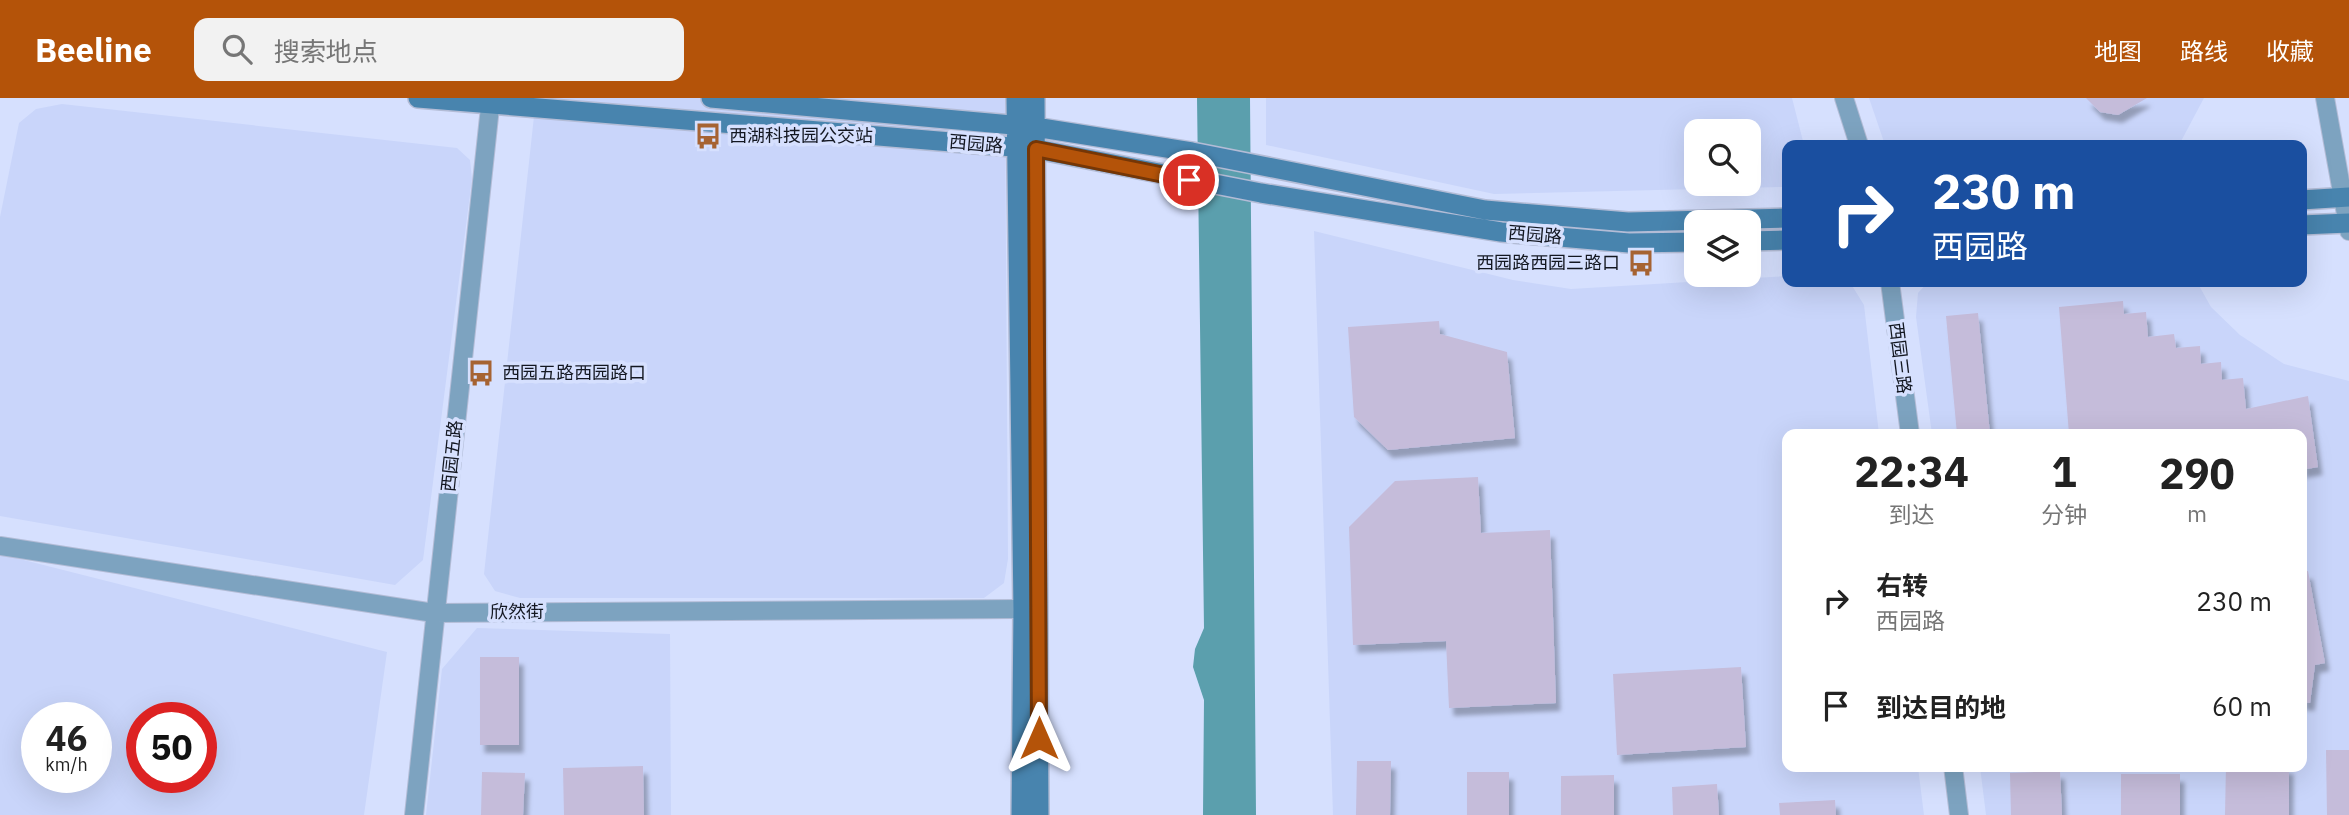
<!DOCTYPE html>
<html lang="zh">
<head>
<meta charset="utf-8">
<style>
  :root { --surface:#fff; --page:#f2f2f2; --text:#222; --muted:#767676; --accent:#b45309 }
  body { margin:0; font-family:"IBM Plex Sans","Noto Sans SC",sans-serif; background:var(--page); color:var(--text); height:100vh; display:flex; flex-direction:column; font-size:26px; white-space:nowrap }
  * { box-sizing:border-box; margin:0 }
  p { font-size:23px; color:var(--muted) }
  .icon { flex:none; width:38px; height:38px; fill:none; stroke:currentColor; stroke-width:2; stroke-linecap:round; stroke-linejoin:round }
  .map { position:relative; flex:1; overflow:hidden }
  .details { position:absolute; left:1782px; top:331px; width:525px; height:343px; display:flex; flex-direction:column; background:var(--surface); border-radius:14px; box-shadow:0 7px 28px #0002 }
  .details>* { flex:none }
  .banner { position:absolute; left:1782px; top:42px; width:525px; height:147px; border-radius:14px; box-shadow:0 7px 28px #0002; background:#1a4fa0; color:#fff; overflow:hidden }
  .buttons { position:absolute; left:1684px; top:21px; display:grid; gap:14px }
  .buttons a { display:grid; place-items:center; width:77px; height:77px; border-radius:14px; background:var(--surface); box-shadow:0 7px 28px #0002; font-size:35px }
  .speed { position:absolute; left:21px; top:604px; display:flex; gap:14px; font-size:35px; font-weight:700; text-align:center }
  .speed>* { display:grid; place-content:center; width:91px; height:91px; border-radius:50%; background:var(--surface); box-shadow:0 7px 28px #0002; line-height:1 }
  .speed small { font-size:18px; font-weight:400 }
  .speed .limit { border:10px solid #d22; background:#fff; color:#111 }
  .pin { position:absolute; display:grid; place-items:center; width:60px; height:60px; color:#fff; margin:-30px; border:4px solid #fff; border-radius:50%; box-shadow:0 2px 7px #0007 }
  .me { position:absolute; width:77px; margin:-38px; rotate:0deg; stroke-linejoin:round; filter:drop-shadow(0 0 5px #0008) }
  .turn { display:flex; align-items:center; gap:24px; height:147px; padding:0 35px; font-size:32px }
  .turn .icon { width:91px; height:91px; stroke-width:2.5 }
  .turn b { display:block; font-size:49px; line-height:60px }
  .eta { display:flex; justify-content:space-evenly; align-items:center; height:119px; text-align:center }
  .eta b { font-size:42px; font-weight:700; line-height:49px }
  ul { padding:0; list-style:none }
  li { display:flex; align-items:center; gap:21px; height:105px; padding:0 35px }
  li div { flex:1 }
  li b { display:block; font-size:26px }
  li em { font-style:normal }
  header { display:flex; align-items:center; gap:42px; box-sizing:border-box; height:98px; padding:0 35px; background:var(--accent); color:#fff }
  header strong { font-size:33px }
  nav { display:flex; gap:38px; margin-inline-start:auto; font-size:24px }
  .search { width:490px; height:63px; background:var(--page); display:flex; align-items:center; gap:18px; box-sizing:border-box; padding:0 24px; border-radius:14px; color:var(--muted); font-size:26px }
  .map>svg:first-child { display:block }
  .built { fill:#c9d5fa; fill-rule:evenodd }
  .water { fill:#5b9fad }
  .building { fill:#c5bcda; filter:url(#shadow) }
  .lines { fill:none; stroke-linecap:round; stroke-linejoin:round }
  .tertiary-casing { stroke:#b3bcd6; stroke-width:20 }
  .secondary-casing { stroke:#b3bcd6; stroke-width:22 }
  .tertiary { stroke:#7da3c0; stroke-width:18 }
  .secondary { stroke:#4884ae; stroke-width:19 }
  .route-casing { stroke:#753606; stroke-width:18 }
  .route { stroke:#b45309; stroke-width:12 }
  .labels { text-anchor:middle; stroke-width:7; stroke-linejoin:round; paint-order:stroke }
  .poi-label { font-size:18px; fill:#131721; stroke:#d6e0fe; text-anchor:start }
  .street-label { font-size:18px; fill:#131721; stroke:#d6e0fe }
</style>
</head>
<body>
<header>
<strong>Beeline</strong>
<div class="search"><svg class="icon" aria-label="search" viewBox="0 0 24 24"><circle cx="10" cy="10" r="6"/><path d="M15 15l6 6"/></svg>搜索地点</div>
<nav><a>地图</a><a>路线</a><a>收藏</a></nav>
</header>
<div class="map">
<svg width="2349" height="717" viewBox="0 0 2349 717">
  <defs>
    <filter id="shadow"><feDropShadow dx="4.5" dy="8" stdDeviation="2" flood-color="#0004"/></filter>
  </defs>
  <rect width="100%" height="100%" fill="#d6e0fe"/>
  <path class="built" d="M536,0H1005L1008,461L1004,485L984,500H520L495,493L484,476Z
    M1266,0H1792L1804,47H1787V80L1782,89L1494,96L1266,47ZM1748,33V86H1696V33Z
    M1869,0H2204L2179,47H1885Z
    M62,6L457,50L470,62L472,81L423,462L395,487L0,418V119L19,25L36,11Z
    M1314,133L1513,182L1571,191L1787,178V184H1846L1851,186L1864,207L1879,336H1787V668L1918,669L1924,717H1333Z
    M1928,184H2197L2211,209L2240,237L2284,266L2349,283V717H1986L1980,669L2301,668V336H1932L1916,219L1918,195Z
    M0,456L387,554L364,717H0ZM37,620H96V679H37ZM142,620H201V679H142Z
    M477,530L670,536L671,717H426L442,571Z"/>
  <path class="water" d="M1197,0H1250L1256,717H1203L1204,602L1193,569L1195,551L1204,530Z"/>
  <path class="building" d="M2086,0H2147L2118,17L2100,14Z
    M2123,203L2124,216L2146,214L2148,239L2174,236L2176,250L2200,248L2201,266L2221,264L2222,282L2243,280L2246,311L2308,298L2318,369L2301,372V336H2069L2059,209Z
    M1978,215L1990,336H1957L1946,218Z
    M1439,223L1440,236L1507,254L1515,340L1388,352L1354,319L1348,229Z
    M1478,379L1481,435L1550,432L1556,605L1449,610L1446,543L1353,547L1349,429L1395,383Z
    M2308,473L2325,565L2315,567L2310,605L2301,604V474Z
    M480,559H519V647H480Z
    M1741,569L1746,649L1617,657L1613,576Z
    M2326,652H2349V717H2327Z
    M1357,663H1391L1390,717H1356Z
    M643,668L644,717H564L563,670Z
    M2226,668H2289V717H2225Z
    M2060,673L2062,717H2011L2010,675Z
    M482,674L525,675L523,717H481Z
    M1467,674H1509V717H1467Z
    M2121,676H2180V717H2121Z
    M1614,677V717H1561V678Z
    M1717,686L1719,717H1673L1672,689Z
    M1835,702L1836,717H1780L1779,705Z"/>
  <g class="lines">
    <g class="tertiary-casing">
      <path id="tertiary" d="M1844,0L1859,47
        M2325,0L2349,133
        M1890,184L1910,336
        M0,448L434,515L1036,511
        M1953,668L1959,717
        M414,717L491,0"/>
    </g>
    <g class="secondary-casing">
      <path id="secondary" d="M418,0L1036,51L1261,95L1501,134L1629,145L1696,144
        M711,0L1035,29L1192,54L1485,112L1628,124L1787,120
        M1016,0L1023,511L1021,717
        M1035,0L1039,717
        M2301,102L2349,99
        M2301,127L2349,125
        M1748,143L1787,142"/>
    </g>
    <use href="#tertiary" class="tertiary"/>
    <use href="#secondary" class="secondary"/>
  </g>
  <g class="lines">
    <g class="route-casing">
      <path id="route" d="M1039,640L1036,51L1189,82"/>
    </g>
    <use href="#route" class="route"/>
  </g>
  <defs>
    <g id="bus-bare" transform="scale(2.1)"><path d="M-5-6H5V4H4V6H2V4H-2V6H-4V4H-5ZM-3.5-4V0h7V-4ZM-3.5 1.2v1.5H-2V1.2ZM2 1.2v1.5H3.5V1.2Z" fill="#a66332" stroke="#d6e0fe" stroke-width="2.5" paint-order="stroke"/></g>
  </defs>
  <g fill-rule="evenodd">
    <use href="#bus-bare" x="708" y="38"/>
    <use href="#bus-bare" x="1641" y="165"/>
    <use href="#bus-bare" x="481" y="275"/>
  </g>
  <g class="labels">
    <g class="poi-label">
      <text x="729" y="44">西湖科技园公交站</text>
      <text x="1620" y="171" text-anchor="end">西园路西园三路口</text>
      <text x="502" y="281">西园五路西园路口</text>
    </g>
    <g class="street-label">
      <text transform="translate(976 46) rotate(5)" y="6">西园路</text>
      <text transform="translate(1535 137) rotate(5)" y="6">西园路</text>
      <text transform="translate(1900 260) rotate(83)" y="6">西园三路</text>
      <text transform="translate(452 358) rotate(-84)" y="6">西园五路</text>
      <text x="517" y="520">欣然街</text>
    </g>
  </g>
</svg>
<div class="buttons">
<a><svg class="icon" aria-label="search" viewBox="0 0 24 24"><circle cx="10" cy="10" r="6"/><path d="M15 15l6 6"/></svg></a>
<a><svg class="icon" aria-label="layers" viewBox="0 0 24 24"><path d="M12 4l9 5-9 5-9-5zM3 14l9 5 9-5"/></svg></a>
</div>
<div class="speed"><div>46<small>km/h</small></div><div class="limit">50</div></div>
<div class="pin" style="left:1189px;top:82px;background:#d93025"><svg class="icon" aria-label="arrive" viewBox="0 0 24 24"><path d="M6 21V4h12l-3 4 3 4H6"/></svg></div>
<svg class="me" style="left:1039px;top:640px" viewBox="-20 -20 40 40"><path d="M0-17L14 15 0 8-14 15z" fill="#b45309" stroke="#fff" stroke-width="4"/></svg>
<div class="banner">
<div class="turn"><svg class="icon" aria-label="right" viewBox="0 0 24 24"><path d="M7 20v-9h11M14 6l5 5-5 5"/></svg><div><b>230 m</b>西园路</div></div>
</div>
<section class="details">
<div class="eta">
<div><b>22:34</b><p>到达</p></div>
<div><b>1</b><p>分钟</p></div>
<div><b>290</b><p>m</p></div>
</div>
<ul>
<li><svg class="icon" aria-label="right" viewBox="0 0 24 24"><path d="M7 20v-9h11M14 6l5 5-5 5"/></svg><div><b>右转</b><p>西园路</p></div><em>230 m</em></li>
<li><svg class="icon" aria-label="arrive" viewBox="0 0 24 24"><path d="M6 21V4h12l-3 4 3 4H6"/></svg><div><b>到达目的地</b></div><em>60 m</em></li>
</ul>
</section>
</div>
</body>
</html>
